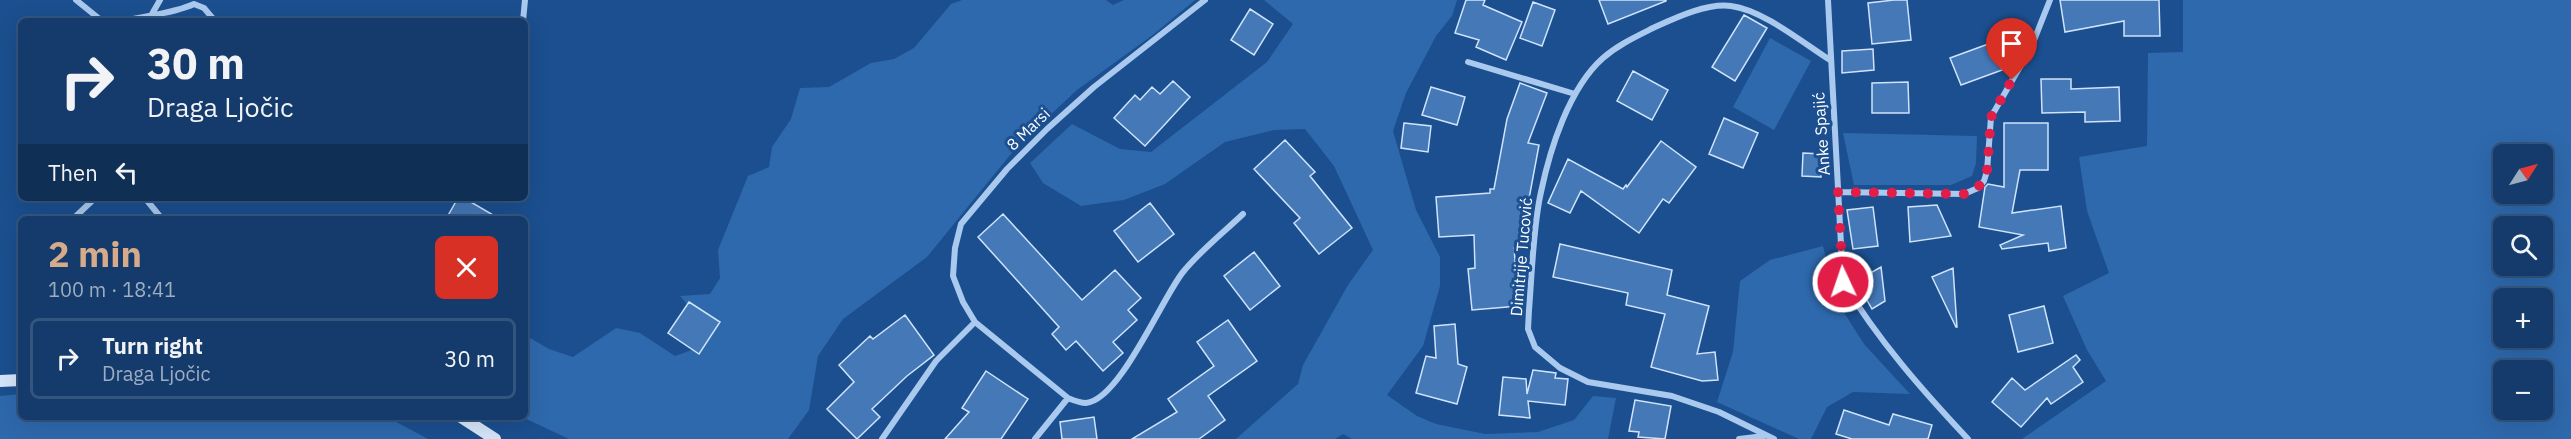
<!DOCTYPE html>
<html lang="en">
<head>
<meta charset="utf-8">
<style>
  :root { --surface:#143b6b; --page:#214673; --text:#f1f3f6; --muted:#9dadc1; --line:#33557e; --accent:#d6ab8b }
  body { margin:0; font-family:"IBM Plex Sans",sans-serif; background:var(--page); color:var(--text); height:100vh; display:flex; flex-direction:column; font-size:22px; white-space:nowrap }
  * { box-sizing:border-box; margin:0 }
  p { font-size:20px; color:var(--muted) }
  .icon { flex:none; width:33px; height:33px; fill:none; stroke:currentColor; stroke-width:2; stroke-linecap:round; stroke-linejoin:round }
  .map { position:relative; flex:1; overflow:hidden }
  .panel { position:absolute; left:18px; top:216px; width:510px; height:204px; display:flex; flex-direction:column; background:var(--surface); border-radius:9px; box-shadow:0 6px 24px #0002,0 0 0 2px var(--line) }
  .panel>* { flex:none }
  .guide { position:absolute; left:18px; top:18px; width:510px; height:183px; border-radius:9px; box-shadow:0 6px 24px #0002,0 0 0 2px var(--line); background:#143b6b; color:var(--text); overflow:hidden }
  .needle { width:39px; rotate:54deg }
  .fabs { position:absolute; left:2493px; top:144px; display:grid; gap:12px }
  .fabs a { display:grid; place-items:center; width:60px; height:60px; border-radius:9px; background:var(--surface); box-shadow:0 6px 24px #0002,0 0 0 2px var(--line); font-size:30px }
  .pin { position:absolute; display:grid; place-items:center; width:51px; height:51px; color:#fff; margin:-62px -26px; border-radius:50% 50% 50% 0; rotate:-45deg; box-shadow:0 0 6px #0007 }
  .pin .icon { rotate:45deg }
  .me { position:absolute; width:66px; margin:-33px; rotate:357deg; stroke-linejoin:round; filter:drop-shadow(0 0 4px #0008) }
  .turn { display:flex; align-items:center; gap:21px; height:126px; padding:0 30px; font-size:27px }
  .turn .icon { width:78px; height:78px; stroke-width:2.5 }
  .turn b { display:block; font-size:42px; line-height:51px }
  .then { display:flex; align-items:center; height:57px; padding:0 30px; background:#0003; gap:12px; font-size:22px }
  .round { display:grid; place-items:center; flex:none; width:63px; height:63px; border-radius:9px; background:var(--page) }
  .summary { display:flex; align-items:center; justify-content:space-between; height:102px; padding:0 30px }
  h1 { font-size:36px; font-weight:700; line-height:45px; color:var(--accent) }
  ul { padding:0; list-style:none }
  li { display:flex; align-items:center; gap:18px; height:81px; margin:0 12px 9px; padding:0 18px; border:3px solid var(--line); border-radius:9px }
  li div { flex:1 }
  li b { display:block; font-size:22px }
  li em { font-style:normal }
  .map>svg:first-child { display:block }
  .green { fill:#2e69ad; fill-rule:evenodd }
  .building { fill:#4478b7; stroke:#cfe3fa; stroke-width:1.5 }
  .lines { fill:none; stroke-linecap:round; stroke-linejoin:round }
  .minor { stroke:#a9c9ee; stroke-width:6 }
  .secondary { stroke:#d6e6fa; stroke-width:12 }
  .route { stroke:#e11d48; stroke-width:10; stroke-dasharray:0 18 }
  .labels { text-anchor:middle; stroke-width:6; stroke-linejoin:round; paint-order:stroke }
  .street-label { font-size:16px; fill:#fff; stroke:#1b4f8f }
</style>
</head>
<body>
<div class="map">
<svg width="2571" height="439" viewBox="0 0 2571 439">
  <rect width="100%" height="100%" fill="#1b4f8f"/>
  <path class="green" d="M962,0H1106L1113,5L1124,0H1195L1154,34L1077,90L1019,144L927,257L843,319L818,356L809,410L788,439H569L522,417H525V335L549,349L573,357L616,328L640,333L675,356L700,347L705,326L680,296L710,294L720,278L718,250L748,176L769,167L772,147L791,119L800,88L829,87L871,63L894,59L914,48L951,4Z
    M1264,0H1457L1452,16L1436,36L1406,93L1393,131L1416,210L1440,257V286L1423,346L1387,395L1417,416L1436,424L1485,434L1538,432L1574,420L1593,396L1616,398L1608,439H1352L1343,434L1335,439H1236L1298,384L1303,365L1348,285L1373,250L1334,166L1305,129L1274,130L1225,142L1165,184L1124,200L1081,206L1043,183L1030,163L1072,124L1120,149L1151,152L1267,62L1293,24Z
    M2183,0H2571V439H2022L2106,381L2087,350L2063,296L2109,273L2087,211L2079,157L2147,146L2148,53L2183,52ZM2504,154H2542V194H2504ZM2504,226H2542V266H2504ZM2504,298H2542V338H2504ZM2504,370H2542V410H2504Z
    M1770,38L1811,61L1774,130L1733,107Z
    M1843,133L1977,136L1976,163L1972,176L1951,185H1854Z
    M1823,246L1836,300L1864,344L1910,394L1853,392L1827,407L1811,439H1799L1717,402L1733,352L1740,281L1770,260Z
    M21,394V417H387L428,439H0V396Z"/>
  <path class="building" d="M1466,0H1485L1483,5L1522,22L1506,60L1476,47L1479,40L1455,33Z
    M1599,0H1666V1L1608,24Z
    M1894,0H1907L1911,40L1872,44L1868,3Z
    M2060,0H2159L2160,36H2124V21L2065,32Z
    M1533,2L1555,10L1542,46L1520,38Z
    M1250,9L1273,24L1254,55L1231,40Z
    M1744,15L1767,28L1735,81L1712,67Z
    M1991,43L2002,70L1961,85L1950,58Z
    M1873,49L1874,70L1842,73V51Z
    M1633,71L1668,90L1652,120L1617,101Z
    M2041,79H2071V89L2119,87L2120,121L2085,122V112L2042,113Z
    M1173,81L1190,97L1145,146L1114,118L1135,95L1140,100L1152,87L1160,94Z
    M1908,82L1909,113H1872V83Z
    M1520,83L1547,93L1528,143L1539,145L1520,247L1514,248L1519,306L1472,310L1468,269L1475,268L1474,235L1439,237L1436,197L1490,193V189H1494L1507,119Z
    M1431,87L1465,97L1457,125L1422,115Z
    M1724,118L1758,133L1743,168L1709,154Z
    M1404,123L1431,126L1428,152L1401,148Z
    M2004,123H2048V170H2020L2012,213L2061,206L2066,248L2049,251L2048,243L2002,249L2000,245L2023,235L1979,227L1985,187L1988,184L2004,187Z
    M1285,140L1315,172L1310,176L1352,228L1319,254L1294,223L1300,218L1254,169Z
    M1661,141L1696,167L1669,203L1663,199L1639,233L1581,191L1570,213L1548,203L1568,159L1623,189L1626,185L1627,187Z
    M1803,153L1822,154L1821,177L1802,176Z
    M458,198H464L500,219H446Z
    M1150,203L1174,234L1138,262L1114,231Z
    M1937,205L1951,236L1910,242L1908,207Z
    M1873,207L1878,246L1853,249L1847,210Z
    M1003,214L1082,300L1115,270L1141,298L1128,310L1137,320L1113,342L1123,353L1103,371L1076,341L1066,350L1052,334L1059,327L978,237Z
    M1560,244L1672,270L1667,295L1709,306L1697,354L1715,352L1718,380L1702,381L1651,367L1665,314L1626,305L1628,293L1553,277Z
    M1254,252L1280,286L1250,310L1224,276Z
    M1881,267L1885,301L1872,309L1856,281Z
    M1953,268L1957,327H1956L1932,277Z
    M689,302L720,322L699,354L668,333Z
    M2044,306L2053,343L2018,352L2009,315Z
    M905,315L934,355L907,376L872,409L880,417L857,439L827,409L854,382L839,365L870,336L873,339Z
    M1228,320L1257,361L1208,396L1225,420L1199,439H1132L1177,412L1168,399L1214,366L1197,342Z
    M1455,324L1458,364L1467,367L1457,404L1416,393L1426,356L1436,358L1434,326Z
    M2076,355L2080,360L2073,367L2083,382L2051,404L2047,398L2021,427L1992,402L2012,378L2025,390Z
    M1533,370L1556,373L1555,378L1568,379L1565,405L1528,401L1530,418L1499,415L1503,377L1526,379L1527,394Z
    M986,371L1028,399L1001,439H945L969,412L962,408Z
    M1635,400L1671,406L1665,439L1638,437L1639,432L1629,431Z
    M1844,410L1889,425L1893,414L1932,425L1928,439H1852L1836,434Z
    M1094,417L1097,439H1062L1060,422Z"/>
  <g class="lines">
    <path class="minor" d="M76,0L102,21
      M1828,0L1843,282C1878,340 1922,390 1968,439
      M152,14L160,0
      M124,21C148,15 172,14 194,4L204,8L215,21
      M523,21L525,0
      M1468,62L1575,94
      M1838,192L1964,194L1978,188L1984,181L1987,171L1991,117L2031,48L2050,0
      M145,198L162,219
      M73,219L95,198
      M975,322L963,302L953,276L955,248L961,224L1007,169L1047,129L1094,87L1205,0
      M882,439L936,361L975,322L1068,398C1073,400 1080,403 1086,403C1120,400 1162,298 1183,272C1200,251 1223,233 1243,214
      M1035,439L1068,398
      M1739,439L1764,436
      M1774,439L1719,412L1672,396L1588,382L1560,368L1535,347L1528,329L1529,310C1532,274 1533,227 1541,192C1550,149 1569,88 1603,58C1618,45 1635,37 1653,28C1675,18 1706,3 1731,6C1763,10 1803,43 1830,60"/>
    <path class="secondary" d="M0,381L21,380
      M461,417L495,439"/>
  </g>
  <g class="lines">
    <path class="route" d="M1843,282L1838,192L1964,194L1978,188L1987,171L1991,117L2012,80"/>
  </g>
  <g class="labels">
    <g class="street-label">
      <text transform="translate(1028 129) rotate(-44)" y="6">8 Marsi</text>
      <text transform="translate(1821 134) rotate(-94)" y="6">Anke Spajić</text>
      <text transform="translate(1521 257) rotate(-85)" y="6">Dimitrije Tucović</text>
    </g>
  </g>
</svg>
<div class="fabs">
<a><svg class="needle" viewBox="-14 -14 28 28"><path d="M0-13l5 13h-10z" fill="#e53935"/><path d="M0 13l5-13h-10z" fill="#9dadc1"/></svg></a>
<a><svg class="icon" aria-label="search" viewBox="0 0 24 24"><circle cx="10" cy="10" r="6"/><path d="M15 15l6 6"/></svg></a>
<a>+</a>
<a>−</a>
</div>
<div class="pin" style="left:2012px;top:80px;background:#d93025"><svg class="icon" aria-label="arrive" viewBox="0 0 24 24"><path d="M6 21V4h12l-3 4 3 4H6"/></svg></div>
<svg class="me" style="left:1843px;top:282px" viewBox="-20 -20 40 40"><circle r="17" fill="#e11d48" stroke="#fff" stroke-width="3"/><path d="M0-11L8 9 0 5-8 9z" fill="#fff"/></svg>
<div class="guide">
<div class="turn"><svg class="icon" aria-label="right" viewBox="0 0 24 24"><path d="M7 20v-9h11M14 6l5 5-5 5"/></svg><div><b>30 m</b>Draga Ljočic</div></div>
<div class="then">Then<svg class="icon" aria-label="left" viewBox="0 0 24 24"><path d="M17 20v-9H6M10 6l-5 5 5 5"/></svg></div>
</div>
<section class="panel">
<div class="summary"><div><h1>2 min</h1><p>100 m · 18:41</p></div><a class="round" style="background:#d93025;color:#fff"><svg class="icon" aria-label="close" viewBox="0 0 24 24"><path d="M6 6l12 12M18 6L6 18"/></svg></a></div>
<ul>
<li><svg class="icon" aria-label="right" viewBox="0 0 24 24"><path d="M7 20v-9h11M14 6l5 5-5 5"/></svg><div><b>Turn right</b><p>Draga Ljočic</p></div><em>30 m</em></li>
</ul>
</section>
</div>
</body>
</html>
